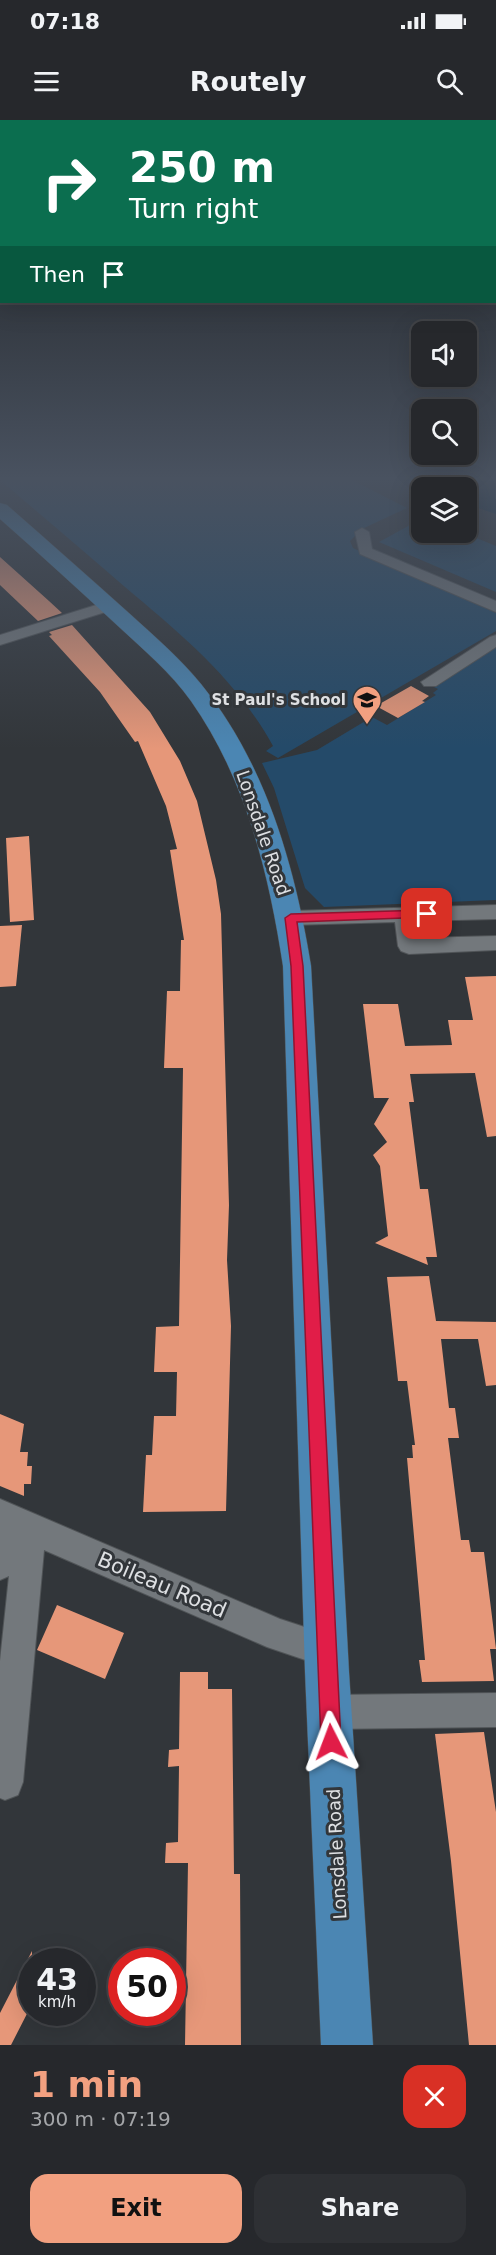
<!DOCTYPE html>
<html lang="en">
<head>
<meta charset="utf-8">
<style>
  :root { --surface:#26282c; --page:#2e3034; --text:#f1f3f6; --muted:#a4a6a9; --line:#424448; --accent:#f2a080 }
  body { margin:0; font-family:"DejaVu Sans",sans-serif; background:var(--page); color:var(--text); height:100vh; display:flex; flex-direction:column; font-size:22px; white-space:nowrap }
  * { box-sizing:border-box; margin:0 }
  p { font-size:20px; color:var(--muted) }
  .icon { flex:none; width:33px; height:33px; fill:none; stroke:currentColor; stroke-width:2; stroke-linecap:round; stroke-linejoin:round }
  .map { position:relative; height:1925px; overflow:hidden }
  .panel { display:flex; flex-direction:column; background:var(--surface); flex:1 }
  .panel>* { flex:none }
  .hud { position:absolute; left:0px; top:0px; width:496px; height:183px; box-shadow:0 6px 24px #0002,0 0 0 2px var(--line); background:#0b6e4f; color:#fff; overflow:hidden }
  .buttons { position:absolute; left:411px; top:201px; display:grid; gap:12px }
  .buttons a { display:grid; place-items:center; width:66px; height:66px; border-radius:12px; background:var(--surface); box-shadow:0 6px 24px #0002,0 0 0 2px var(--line); font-size:30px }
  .speed { position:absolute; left:18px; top:1828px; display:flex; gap:12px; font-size:30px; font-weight:700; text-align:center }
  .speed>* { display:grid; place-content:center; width:78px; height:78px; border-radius:50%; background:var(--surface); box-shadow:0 6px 24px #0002,0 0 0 2px var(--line); line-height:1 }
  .speed small { font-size:15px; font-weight:400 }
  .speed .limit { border:9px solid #d22; background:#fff; color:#111 }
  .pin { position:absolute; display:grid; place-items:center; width:51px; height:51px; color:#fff; margin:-26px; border-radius:12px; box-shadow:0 3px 9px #0006 }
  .me { position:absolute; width:66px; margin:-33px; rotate:357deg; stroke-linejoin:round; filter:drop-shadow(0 0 4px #0008) }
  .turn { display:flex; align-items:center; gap:21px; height:126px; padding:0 30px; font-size:27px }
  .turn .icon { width:78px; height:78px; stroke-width:2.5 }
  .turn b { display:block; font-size:42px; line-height:51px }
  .then { display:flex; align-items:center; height:57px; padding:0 30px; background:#0003; gap:12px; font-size:22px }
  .round { display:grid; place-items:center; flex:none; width:63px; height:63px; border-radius:18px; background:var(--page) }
  .head { display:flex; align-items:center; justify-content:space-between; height:102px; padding:0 30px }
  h1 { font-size:36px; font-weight:700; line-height:45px; color:var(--accent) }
  .button { display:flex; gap:12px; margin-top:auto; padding:12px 30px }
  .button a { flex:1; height:69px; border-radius:18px; background:var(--accent); color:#111; font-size:24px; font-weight:700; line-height:69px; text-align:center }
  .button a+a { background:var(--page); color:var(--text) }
  .status { display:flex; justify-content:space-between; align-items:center; height:42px; padding:0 30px; background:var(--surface); direction:ltr }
  .status svg { height:16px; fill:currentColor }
  header { display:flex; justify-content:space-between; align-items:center; height:78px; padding:0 30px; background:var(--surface); font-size:27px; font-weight:700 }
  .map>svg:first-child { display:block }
  .green { fill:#244a69 }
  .water { fill:#042842; stroke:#455f72; stroke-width:1.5 }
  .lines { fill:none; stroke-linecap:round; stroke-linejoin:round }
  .river { fill:#042842; fill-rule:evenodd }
  .building { fill:#e69779 }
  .minor-casing { stroke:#505457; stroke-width:2 }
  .major-casing { stroke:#505457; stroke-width:1 }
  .minor { fill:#73787c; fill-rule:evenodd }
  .major { fill:#4b86b3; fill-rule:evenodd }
  .route { fill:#e11d48; stroke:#92132f; stroke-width:1.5 }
  .labels { text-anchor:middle; stroke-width:6; stroke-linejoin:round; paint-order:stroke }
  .far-poi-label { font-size:15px; font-weight:bold; fill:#dee0e3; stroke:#32363a; text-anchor:end }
  .street-label { font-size:18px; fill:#dee0e3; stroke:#32363a }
  .near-street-label { font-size:21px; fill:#dee0e3; stroke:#32363a }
</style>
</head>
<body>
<div class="status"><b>07:18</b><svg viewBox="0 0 49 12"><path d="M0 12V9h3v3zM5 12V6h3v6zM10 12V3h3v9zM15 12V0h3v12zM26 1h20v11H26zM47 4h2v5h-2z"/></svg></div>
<header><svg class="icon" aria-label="menu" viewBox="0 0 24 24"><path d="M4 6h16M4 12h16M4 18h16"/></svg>Routely<svg class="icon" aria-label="search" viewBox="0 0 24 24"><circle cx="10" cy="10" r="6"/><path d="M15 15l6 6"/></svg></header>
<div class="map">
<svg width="496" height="1925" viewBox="0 0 496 1925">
  <rect width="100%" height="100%" fill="#32363a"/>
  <path class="green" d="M0,360H352L407,388L362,409L350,421L353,428L496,493V511L278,638L266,631L273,626C236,559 182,515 125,467C84,431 42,396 0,360Z
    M421,399L422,412L464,413L496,426V472L379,422Z
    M496,525V780L324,787L305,768L274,668L262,643L317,630L372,597L387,605L436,575L433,573L438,569L434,567Z"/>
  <path class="water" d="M423,360H496V387L467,376L466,368L443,367Z"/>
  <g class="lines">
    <path class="river" d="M466,369L496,379V394L466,384Z"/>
  </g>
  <path class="building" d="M0,437L49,481L62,493L38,501L0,465Z
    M72,505L150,592L180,641L197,681L216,760L221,794L229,1085L227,1140L231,1206L226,1391L143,1392L146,1335H152L154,1296H176L177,1252H154L156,1207L179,1206L183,948H164L167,871H180L181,820H184L170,730L177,729L166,686L138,621L135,622L100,572L49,516L52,515L49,512Z
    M411,566L429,576L422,581L425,582L398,598L376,586Z
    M29,716L34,800L10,802L6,718Z
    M22,805L16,866L0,867V806Z
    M496,856V1016L487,1017L475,953L410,954L414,982H409L420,1069H428L437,1137H426L428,1145L375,1123L388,1116L380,1046L373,1035L387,1022L374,1004L389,978H374L363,884H398L405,926L452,925L448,900H473L465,857Z
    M429,1156L436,1201L496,1202V1265L486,1266L478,1219H441L449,1288H455L459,1318H448L461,1420H469L471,1432H484L496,1529H490L494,1561L422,1562L419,1540H425L407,1338H413L412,1325H415L407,1261H398L387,1157Z
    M0,1294L24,1304L20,1332H28L27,1346H32L31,1364H24V1376L0,1366Z
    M57,1485L124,1513L105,1559L37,1530Z
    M180,1552H208V1569H232L234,1754H240L241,1925H185L188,1743H165L166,1723L178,1722L179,1646L168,1647L169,1630L179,1629Z
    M484,1612L496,1692V1925H469L451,1741L435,1614Z
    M32,1831V1884L11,1925H0V1893Z"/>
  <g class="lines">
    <g class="minor-casing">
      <path id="minor" d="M362,408L369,412L372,429L496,481V492L360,434L355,412Z
        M109,481L117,486L115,489L0,525V515Z
        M496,515V527L436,566H424L421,562L490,517Z
        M496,785V799L416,801L419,818L496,816V830L409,834L401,831L398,826L395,802L291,805L284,803L280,798L284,793L291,791Z
        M0,1379L280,1499L338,1518L343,1530L338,1542L326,1547L267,1527L44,1430L23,1662L18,1675L5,1680L0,1678V1541L9,1456L0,1460Z
        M496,1573V1607L330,1609L318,1604L313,1592L318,1580L330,1575Z"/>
    </g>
    <g class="major-casing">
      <path id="major" d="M0,383L7,385C48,421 89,457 130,494C154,516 180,538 201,564C266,644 295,747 311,846L349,1552L373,1925H321L305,1552L283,846C269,754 246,659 191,581C171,553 144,530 118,506C79,470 40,434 0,399Z"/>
    </g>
    <use href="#minor" class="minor"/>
    <use href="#major" class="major"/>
  </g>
  <linearGradient id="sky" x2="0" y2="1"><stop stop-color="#1c1e20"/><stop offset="0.57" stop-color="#495260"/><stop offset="1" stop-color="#495260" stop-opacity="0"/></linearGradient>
  <rect width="496" height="629" fill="url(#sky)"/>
  <path class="route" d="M427,790L433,794L431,797L297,802L303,846L341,1622L338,1629L331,1632L324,1629L321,1622L291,846L285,798L291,794Z"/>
  <defs>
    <g id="school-pin" transform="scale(1.5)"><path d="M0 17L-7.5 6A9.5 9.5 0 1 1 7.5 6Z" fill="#f2a080" stroke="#32363a"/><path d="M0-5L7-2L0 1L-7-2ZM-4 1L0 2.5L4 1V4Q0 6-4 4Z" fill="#111"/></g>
  </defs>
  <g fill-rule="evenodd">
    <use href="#school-pin" x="367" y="580"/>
  </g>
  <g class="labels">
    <g class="far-poi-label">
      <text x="346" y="585">St Paul's School</text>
    </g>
    <g class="street-label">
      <text transform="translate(263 713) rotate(71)" y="6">Lonsdale Road</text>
      <text transform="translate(337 1734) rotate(-93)" y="6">Lonsdale Road</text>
    </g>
    <g class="near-street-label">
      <text transform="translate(162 1465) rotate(23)" y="7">Boileau Road</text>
    </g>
  </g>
</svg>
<div class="buttons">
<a><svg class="icon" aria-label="sound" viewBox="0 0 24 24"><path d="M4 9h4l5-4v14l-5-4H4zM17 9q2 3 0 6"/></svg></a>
<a><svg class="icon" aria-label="search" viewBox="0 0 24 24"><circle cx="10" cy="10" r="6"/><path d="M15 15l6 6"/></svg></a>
<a><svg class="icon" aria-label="layers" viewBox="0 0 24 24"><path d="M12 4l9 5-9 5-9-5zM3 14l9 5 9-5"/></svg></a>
</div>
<div class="speed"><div>43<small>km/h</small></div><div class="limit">50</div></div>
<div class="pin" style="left:427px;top:794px;background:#d93025"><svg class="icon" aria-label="arrive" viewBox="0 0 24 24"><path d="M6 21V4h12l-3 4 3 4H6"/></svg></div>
<svg class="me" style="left:331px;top:1622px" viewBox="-20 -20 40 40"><path d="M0-17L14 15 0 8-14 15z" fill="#e11d48" stroke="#fff" stroke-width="4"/></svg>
<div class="hud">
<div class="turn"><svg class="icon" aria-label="right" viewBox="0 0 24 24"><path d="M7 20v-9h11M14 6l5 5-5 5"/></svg><div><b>250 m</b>Turn right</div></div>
<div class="then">Then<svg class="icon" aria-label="arrive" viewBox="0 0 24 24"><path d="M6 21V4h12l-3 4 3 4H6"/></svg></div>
</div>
</div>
<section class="panel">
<div class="head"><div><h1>1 min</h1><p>300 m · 07:19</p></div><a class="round" style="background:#d93025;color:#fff"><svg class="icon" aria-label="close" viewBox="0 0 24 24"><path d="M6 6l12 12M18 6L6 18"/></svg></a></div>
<div class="button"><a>Exit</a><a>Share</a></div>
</section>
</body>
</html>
